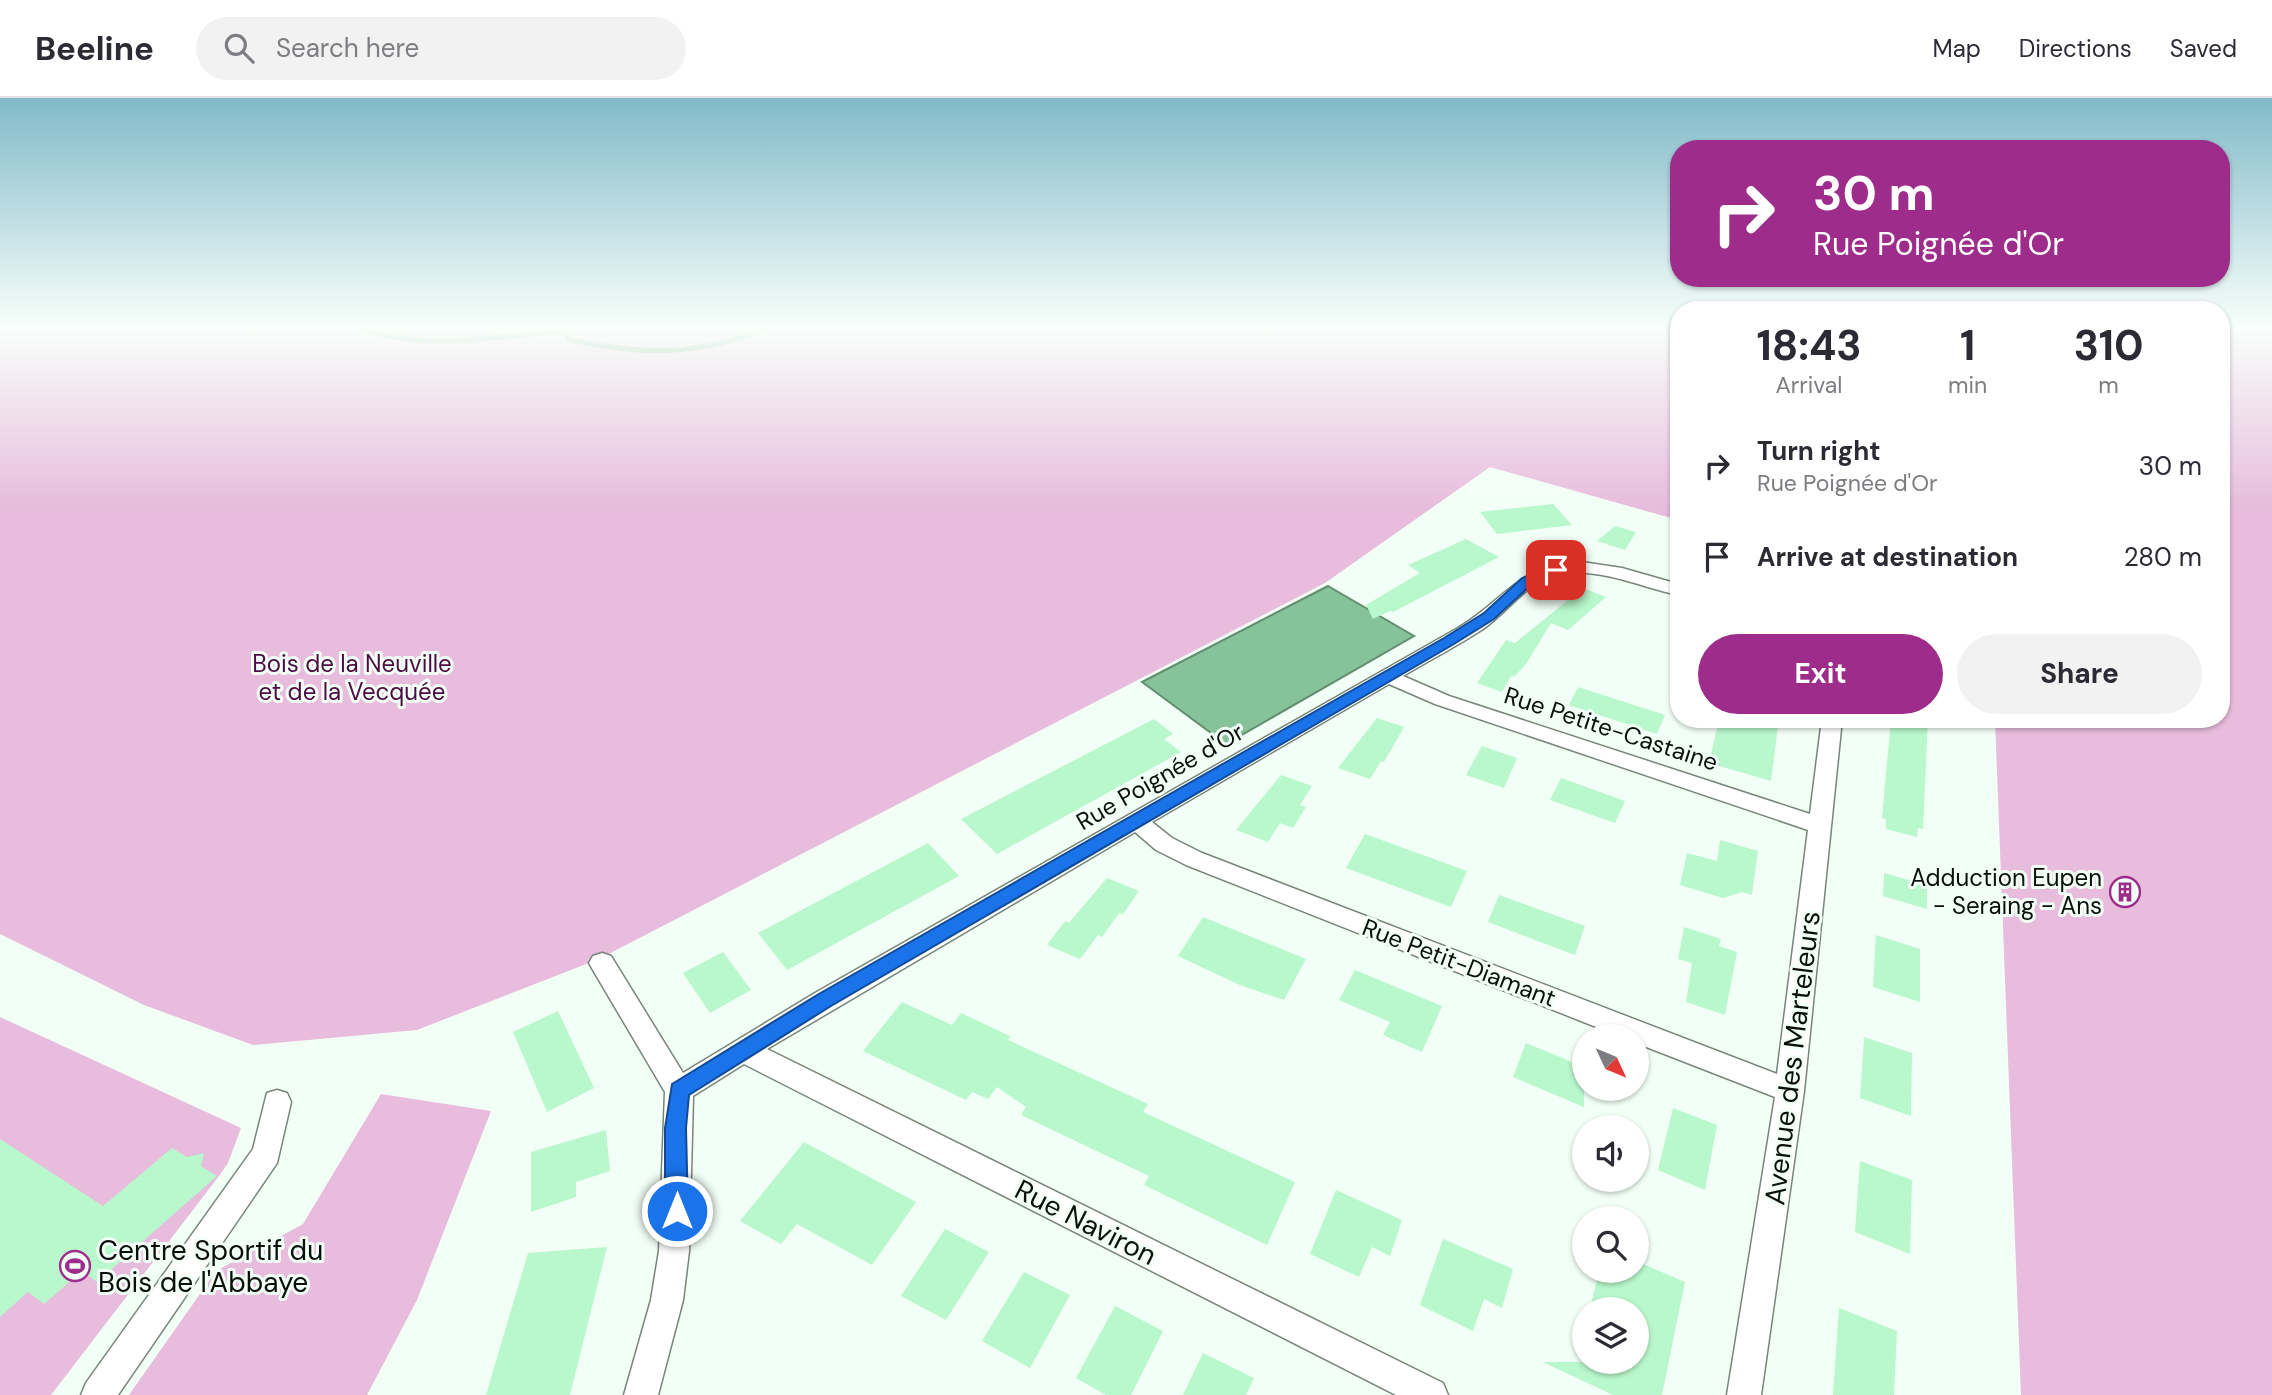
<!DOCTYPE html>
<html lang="en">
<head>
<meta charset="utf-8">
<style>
  :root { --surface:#fff; --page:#f2f2f3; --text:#2b2b33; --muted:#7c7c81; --line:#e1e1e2; --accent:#9d2c8a }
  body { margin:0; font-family:"DM Sans",sans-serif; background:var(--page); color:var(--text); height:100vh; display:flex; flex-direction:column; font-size:26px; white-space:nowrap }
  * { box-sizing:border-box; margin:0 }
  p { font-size:23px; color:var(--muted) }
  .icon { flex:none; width:38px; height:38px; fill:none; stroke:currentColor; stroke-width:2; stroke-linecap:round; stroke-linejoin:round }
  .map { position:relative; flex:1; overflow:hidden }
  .details { position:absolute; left:1670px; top:203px; width:560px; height:427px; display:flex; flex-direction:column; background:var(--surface); border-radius:28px; box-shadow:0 2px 5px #0004 }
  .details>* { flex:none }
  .guide { position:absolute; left:1670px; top:42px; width:560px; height:147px; border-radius:28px; box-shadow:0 2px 5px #0004; background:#9d2c8a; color:#fff; overflow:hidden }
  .needle { width:46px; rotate:134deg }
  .tools { position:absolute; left:1572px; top:926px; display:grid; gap:14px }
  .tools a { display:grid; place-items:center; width:77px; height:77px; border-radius:50%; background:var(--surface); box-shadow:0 2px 5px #0004; font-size:35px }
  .pin { position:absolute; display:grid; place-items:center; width:60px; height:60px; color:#fff; margin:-30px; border-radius:14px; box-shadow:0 4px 10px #0006 }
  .me { position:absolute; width:77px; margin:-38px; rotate:0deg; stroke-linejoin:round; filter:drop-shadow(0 0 5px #0008) }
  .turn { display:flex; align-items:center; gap:24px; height:147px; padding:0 28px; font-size:32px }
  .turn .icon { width:91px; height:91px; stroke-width:2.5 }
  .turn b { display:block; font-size:49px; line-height:60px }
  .eta { display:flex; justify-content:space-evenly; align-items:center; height:119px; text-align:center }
  .eta b { font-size:42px; font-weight:700; line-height:49px }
  .button { display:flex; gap:14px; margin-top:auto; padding:14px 28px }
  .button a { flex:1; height:80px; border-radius:42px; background:var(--accent); color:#fff; font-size:28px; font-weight:700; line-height:80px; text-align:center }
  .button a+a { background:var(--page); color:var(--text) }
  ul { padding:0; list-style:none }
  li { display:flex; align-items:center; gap:21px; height:91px; padding:0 28px }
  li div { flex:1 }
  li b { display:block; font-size:26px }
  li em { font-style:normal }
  header { display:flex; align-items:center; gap:42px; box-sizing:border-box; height:98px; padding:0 35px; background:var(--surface); border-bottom:2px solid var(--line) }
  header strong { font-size:33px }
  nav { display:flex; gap:38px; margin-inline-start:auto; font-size:24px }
  .search { width:490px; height:63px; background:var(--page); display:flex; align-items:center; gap:18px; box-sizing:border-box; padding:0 24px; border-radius:38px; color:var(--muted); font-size:26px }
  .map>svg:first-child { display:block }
  .green { fill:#e7bcdc }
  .water { fill:#87c39a; stroke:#628d6f; stroke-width:2 }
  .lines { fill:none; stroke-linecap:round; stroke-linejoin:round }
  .stream { stroke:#628d6f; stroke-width:5 }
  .building { fill:#b9f7cc }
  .street-casing { stroke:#77857b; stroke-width:3 }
  .street { fill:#fff; fill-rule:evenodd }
  .route { fill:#1a73e8; stroke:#114b97; stroke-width:2 }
  .labels { text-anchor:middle; stroke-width:6; stroke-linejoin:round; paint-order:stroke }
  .park-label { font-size:24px; fill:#4d0b43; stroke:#f2fff6 }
  .street-label { font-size:24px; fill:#0a0f0b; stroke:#f2fff6 }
  .poi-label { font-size:24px; fill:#0a0f0b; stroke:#f2fff6; text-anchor:end }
  .near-street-label { font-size:28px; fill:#0a0f0b; stroke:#f2fff6 }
  .near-poi-label { font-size:28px; fill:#0a0f0b; stroke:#f2fff6; text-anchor:start }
</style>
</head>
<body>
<header>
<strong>Beeline</strong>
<div class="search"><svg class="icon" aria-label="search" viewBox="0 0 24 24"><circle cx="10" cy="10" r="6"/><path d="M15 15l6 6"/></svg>Search here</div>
<nav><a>Map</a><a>Directions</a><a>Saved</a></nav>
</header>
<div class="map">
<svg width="2272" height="1297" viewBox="0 0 2272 1297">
  <rect width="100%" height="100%" fill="#f2fff6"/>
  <path class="green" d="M0,230H1678V422L1490,369L1325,485L599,861L417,932L253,947L144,907L0,836Z
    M2221,230H2272V1297H2021L1995,621H2221Z
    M0,919L241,1030L228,1065L219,1078L51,1297H0Z
    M381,996L491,1013L417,1202L367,1297H129L216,1173L303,1126Z"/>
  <path class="water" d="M1328,488L1414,538L1226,646L1142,584Z"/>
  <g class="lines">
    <path class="stream" d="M359,230C426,253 489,240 558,233L566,236L568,241C643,258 697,258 769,230"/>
  </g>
  <path class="building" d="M1553,406L1572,427L1497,436L1480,414Z
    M1615,428L1636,434L1625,452L1597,443Z
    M1466,441L1499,459L1393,514L1390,513L1373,521L1366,507L1420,475L1408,467Z
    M1583,490L1606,499L1568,532L1551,525L1526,566L1514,579L1511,578L1502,594L1477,585L1506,542L1515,545Z
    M1578,589L1665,617L1657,636L1569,607Z
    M1377,620L1404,629L1384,664L1381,663L1370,681L1338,670Z
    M1154,621L1173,636L1164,641L1181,654L997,756L961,721Z
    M1719,621H1779L1771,683L1709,665Z
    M1891,621H1928L1923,731L1918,730L1917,739L1886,731V721L1882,720Z
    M1482,648L1517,660L1504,690L1466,677Z
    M1281,677L1312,688L1300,707L1306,709L1293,730L1280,725L1268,744L1236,732Z
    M1561,680L1625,703L1615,725L1550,702Z
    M1365,736L1467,773L1451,809L1346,770Z
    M1720,742L1758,753L1752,797L1742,794L1723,800L1680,787L1687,755L1717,763Z
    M928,745L959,778L787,872L758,835Z
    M1884,775L1927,787V811L1883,798Z
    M1107,780L1139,793L1123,816L1119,815L1102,839L1098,837L1080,861L1047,847L1065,823L1069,825Z
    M1499,797L1585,828L1575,857L1488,824Z
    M1203,819L1306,861L1284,902L1242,888L1178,858Z
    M1684,829L1721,841L1719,848L1737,854L1725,917L1686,904L1692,865L1678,861Z
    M1876,837L1920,851V904L1873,889Z
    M723,854L751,892L710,915L683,875Z
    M1355,872L1442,908L1422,954L1383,937L1390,924L1339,902Z
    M902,904L952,927L961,915L1010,938L1008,942L1148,1006L1143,1014L1295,1084L1267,1147L1144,1087L1149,1078L1021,1017L1026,1009L997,989L988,1001L972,994L966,1002L863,953Z
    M558,913L594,990L547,1014L513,934Z
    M1864,939L1912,955L1911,1018L1860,1000Z
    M1526,945L1584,969V1009L1513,979Z
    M1673,1010L1717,1027L1705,1092L1658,1072Z
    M606,1032L610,1073L576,1084V1099L531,1114V1054Z
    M0,1041L103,1108L172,1050L187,1059L204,1055L201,1068L217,1078L97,1184L82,1173L44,1206L28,1194L0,1219Z
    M804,1044L916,1104L872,1167L797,1126L781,1146L740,1123Z
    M1860,1063L1912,1082L1910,1156L1855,1134Z
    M1336,1092L1402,1122L1390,1158L1372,1149L1359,1179L1310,1156Z
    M945,1131L989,1154L946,1222L901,1198Z
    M1443,1141L1513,1171L1502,1210L1484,1201L1473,1233L1420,1207Z
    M607,1149L570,1297H486L528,1155Z
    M1636,1163L1685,1184L1662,1297H1613L1543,1264H1636V1211H1590L1599,1172H1636Z
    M1024,1174L1070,1197L1030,1270L982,1243Z
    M1115,1208L1163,1233L1131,1297H1106L1076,1280Z
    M1839,1210L1897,1233L1894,1297H1833Z
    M1203,1255L1254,1280L1246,1297H1183Z"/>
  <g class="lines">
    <g class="street-casing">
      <path id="street" d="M1582,464L1622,470L1678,486V497C1640,489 1602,470 1562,476C1528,481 1509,513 1483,531C1457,548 1430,562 1403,578L1449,598L1810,716L1822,621H1842L1804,993L1761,1297H1727L1775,999L1636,945V938H1619L1186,767L1156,752L1135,734L767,951L1443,1285L1448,1297H1396L744,966L693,998L689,1153L683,1202L658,1297H624L651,1202L659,1153L665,994L593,872L589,865L593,858L602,855L611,858L683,975L815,895L1458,530C1508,500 1516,467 1582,464ZM1389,586L1435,606L1808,732L1777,976L1202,755L1172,740L1152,724Z
        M277,992L287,995L291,1004L277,1065L118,1297H81L86,1285L253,1051L267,995Z"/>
    </g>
    <use href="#street" class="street"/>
  </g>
  <linearGradient id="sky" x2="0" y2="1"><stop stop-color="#81bac9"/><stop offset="0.56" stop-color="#f9fffb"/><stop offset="1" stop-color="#f9fffb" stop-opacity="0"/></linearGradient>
  <rect width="2272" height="411" fill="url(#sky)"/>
  <path class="route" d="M1556,468L1562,472L1560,475L1532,486L1494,521L1454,546L831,908L689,997L686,1030L688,1113L685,1120L677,1123L669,1120L665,1113V1030L672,986L817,897L1444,540L1484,515L1522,480Z"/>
  <defs>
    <g id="building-ring" transform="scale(1.575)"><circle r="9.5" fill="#f2fff6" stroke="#9d2c8a" stroke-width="1.5"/><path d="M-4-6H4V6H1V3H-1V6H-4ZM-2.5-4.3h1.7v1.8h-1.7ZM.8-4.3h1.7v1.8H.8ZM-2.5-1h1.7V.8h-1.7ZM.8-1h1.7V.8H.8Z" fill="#9d2c8a"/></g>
    <g id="stadium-ring" transform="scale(1.575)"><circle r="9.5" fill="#f2fff6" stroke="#9d2c8a" stroke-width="1.5"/><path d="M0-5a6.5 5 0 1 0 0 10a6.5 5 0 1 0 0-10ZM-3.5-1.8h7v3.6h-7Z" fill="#9d2c8a"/></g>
  </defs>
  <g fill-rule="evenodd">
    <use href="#building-ring" x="2125" y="794"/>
    <use href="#stadium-ring" x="75" y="1168"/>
  </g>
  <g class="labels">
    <g class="park-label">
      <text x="352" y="574">Bois de la Neuville<tspan x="352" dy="28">et de la Vecquée</tspan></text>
    </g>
    <g class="street-label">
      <text transform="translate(1611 631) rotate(18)" y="8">Rue Petite-Castaine</text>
      <text transform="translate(1160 679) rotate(-30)" y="8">Rue Poignée d'Or</text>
      <text transform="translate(1459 865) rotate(21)" y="8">Rue Petit-Diamant</text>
    </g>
    <g class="poi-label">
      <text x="2102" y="788">Adduction Eupen<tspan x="2102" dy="28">- Seraing - Ans</tspan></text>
    </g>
    <g class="near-street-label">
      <text transform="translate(1792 960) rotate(-83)" y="10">Avenue des Marteleurs</text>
      <text transform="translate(1086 1124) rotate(27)" y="10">Rue Naviron</text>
    </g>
    <g class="near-poi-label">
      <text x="98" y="1162">Centre Sportif du<tspan x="98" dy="32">Bois de l'Abbaye</tspan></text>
    </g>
  </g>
</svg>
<div class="tools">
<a><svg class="needle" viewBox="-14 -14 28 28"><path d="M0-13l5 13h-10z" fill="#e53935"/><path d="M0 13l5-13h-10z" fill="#7c7c81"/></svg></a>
<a><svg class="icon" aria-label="sound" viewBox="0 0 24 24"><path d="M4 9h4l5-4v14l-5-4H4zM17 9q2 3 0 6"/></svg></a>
<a><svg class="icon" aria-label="search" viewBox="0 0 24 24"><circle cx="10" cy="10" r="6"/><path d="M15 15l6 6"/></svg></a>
<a><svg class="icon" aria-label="layers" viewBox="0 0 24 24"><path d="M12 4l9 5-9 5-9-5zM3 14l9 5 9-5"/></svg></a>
</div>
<div class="pin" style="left:1556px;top:472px;background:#d93025"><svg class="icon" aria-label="arrive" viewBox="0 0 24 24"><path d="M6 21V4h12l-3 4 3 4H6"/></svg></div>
<svg class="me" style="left:677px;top:1113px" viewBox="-20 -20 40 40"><circle r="17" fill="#1a73e8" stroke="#fff" stroke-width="3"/><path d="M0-11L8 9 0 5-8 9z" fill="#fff"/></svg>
<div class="guide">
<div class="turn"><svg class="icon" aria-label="right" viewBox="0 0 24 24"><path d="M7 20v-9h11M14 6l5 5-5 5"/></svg><div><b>30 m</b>Rue Poignée d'Or</div></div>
</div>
<section class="details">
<div class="eta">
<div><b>18:43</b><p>Arrival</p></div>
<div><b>1</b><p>min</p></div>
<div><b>310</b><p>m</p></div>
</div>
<ul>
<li><svg class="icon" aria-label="right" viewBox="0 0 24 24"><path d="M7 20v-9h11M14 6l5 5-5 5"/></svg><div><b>Turn right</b><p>Rue Poignée d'Or</p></div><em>30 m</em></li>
<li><svg class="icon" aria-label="arrive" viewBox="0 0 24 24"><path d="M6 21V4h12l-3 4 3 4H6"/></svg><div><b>Arrive at destination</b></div><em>280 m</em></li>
</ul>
<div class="button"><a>Exit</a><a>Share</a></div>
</section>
</div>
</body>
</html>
